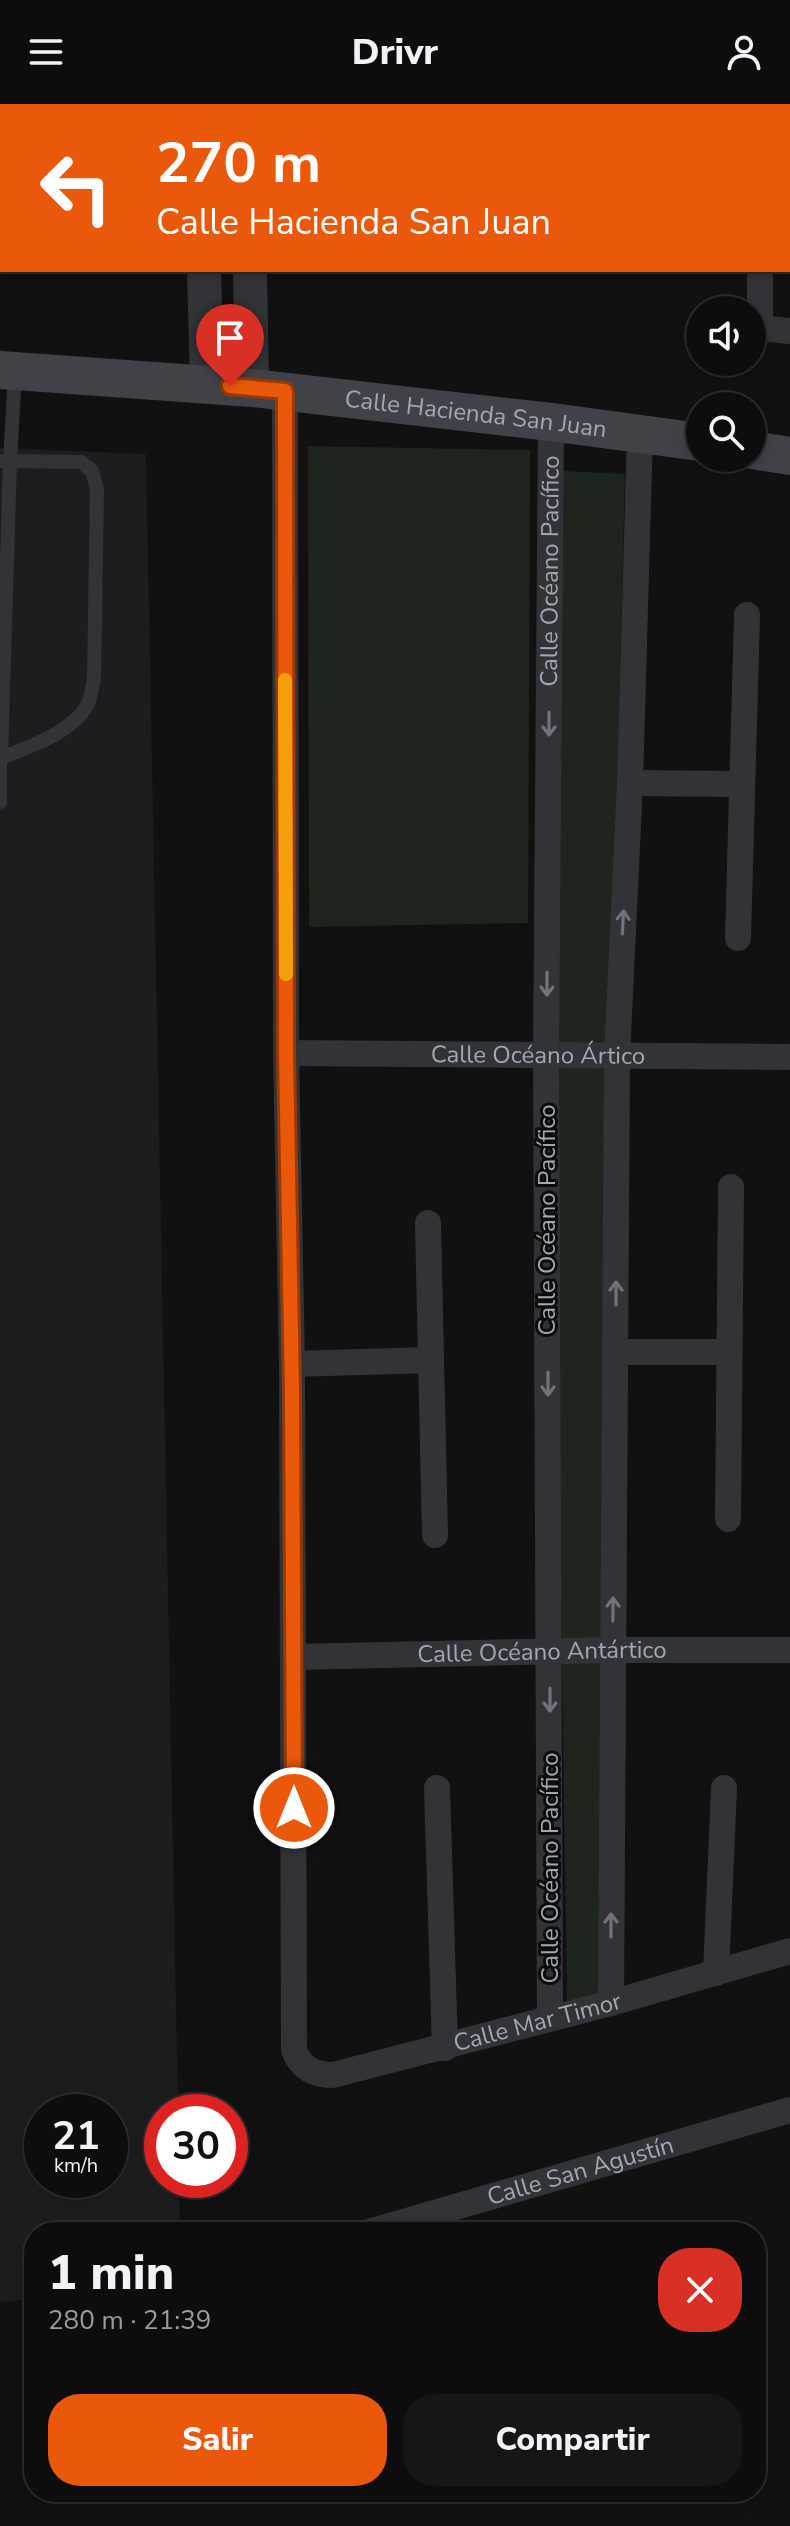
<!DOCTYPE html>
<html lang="es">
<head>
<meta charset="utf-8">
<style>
  :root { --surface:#0d0d0e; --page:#161617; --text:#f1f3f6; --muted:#9a9c9e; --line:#2d2d2e; --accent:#ea580c }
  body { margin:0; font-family:"Nunito Sans",sans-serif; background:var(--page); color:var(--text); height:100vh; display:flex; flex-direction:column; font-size:30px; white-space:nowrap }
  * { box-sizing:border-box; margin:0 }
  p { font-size:26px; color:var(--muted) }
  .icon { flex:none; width:44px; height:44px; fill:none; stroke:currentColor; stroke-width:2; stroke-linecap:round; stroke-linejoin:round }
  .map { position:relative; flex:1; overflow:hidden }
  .details { position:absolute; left:24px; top:2118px; width:742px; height:280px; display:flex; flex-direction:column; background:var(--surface); border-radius:32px; box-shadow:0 4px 12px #0003,0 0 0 2px var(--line) }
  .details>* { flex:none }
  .guide { position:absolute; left:0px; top:0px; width:790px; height:168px; box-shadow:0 4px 12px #0003,0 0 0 2px var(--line); background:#ea580c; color:#fff; overflow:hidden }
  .controls { position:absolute; left:686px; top:192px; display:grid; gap:16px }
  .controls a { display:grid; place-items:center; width:80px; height:80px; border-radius:50%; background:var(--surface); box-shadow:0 4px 12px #0003,0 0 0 2px var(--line); font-size:40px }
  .speed { position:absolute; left:24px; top:1990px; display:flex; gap:16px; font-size:40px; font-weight:700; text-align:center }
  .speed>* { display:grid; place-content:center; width:104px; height:104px; border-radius:50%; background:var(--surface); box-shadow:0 4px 12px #0003,0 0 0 2px var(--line); line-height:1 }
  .speed small { font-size:20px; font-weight:400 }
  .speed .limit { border:12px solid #d22; background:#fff; color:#111 }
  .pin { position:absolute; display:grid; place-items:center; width:68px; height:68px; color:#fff; margin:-82px -34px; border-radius:50% 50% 50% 0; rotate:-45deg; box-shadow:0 0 8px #0007 }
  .pin .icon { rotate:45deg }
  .me { position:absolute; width:88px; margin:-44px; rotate:0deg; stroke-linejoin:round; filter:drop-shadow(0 0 6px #0008) }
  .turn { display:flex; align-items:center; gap:28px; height:168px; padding:0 24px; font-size:36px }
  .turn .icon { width:104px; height:104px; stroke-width:2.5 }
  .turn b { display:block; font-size:56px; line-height:68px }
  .round { display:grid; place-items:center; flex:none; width:84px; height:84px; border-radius:32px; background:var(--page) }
  .headline { display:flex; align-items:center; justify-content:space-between; height:136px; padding:0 24px }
  h1 { font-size:48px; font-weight:800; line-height:60px }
  .action { display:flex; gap:16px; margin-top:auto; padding:16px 24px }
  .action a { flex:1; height:92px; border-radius:32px; background:var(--accent); color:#fff; font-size:32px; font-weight:800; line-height:92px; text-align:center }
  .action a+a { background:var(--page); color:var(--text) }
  header { display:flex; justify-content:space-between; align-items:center; height:104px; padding:0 24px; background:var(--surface); font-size:36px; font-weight:800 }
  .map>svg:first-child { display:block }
  .built { fill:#1d1d1f; fill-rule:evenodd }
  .green { fill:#1d251e }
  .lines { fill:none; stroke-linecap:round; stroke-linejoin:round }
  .service { stroke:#323337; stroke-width:14 }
  .minor { stroke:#323337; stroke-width:26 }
  .tertiary { stroke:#323337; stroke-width:34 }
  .secondary { stroke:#404247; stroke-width:38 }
  .oneway { stroke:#70737b }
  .route-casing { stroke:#983908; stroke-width:20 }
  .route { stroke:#ea580c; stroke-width:14 }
  .slow { stroke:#f59e0b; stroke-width:14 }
  .labels { text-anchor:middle; stroke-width:6; stroke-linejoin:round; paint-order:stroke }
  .street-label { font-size:24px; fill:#a2a8b3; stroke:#0c0c0d }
</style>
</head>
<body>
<header><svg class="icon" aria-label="menu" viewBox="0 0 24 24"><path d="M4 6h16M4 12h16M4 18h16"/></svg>Drivr<svg class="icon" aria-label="person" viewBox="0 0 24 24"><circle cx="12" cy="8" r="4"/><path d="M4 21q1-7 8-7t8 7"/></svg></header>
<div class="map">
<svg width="790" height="2422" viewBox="0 0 790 2422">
  <rect width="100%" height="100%" fill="#111112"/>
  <path class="built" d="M0,344L146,350L178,2008H162V2076H179L180,2128H34V2195L0,2198ZM42,2008H110V2076H42Z"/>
  <path class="green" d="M308,342L530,346L528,819L309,823Z
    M563,367L625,370L611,945L598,1892L567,1898L553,946Z"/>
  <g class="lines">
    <path class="service" d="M0,357H10L81,358L92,367L97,385L94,575C92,582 91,593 88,600C72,629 29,643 1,654L10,357L15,268
      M0,654V698"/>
    <g class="minor">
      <path d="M761,2V0"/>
      <path d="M760,166V224L790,227"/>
      <path id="s1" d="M285,287L286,949L292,1260L294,1946C301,1964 314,1971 333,1971L611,1899L790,1847"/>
      <path d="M630,679L741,680"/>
      <path d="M738,834L747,511"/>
      <path id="s2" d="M286,949L790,953"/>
      <path d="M428,1119L435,1431"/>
      <path d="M615,1248H729"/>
      <path d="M292,1260L431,1256"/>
      <path d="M728,1415L731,1083"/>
      <path id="s3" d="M294,1553L612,1546H790"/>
      <path d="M437,1684L445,1944"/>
      <path d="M716,1869L724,1684"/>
      <path d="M611,1899L617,952L630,679L640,329"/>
      <path id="s4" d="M550,1913L546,952L551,318"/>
      <path id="s5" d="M369,2128L790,2006"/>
    </g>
    <path class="tertiary" d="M200,0V2
      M247,0V2
      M204,166L207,279
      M250,166L252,284"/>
    <g class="secondary">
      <path id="s6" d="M0,266L252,284L551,318L700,338"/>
      <path d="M752,346L790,352"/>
    </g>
  </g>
  <defs><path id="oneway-shaft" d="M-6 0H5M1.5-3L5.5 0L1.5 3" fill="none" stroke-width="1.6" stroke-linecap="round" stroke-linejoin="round" transform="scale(2)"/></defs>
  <g class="oneway">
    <use href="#oneway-shaft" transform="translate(549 620) rotate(90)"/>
    <use href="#oneway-shaft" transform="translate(623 818) rotate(-87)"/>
    <use href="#oneway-shaft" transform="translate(547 880) rotate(90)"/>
    <use href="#oneway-shaft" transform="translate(616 1189) rotate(-90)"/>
    <use href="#oneway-shaft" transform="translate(548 1280) rotate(90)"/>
    <use href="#oneway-shaft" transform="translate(613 1505) rotate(-89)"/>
    <use href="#oneway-shaft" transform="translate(550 1596) rotate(90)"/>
    <use href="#oneway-shaft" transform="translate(611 1821) rotate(-90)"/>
  </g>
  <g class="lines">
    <g class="route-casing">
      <path id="route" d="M230,282L285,287L286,949L292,1289L294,1704"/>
    </g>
    <use href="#route" class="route"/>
    <path class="slow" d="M285,576L286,870"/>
  </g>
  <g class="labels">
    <g class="street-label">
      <text dy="8" stroke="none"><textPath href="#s6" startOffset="478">Calle Hacienda San Juan</textPath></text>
      <text dy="8" stroke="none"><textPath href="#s4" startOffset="1446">Calle Océano Pacífico</textPath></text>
      <text dy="8" stroke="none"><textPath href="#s2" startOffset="252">Calle Océano Ártico</textPath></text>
      <text transform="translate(547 1116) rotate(-90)" y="8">Calle Océano Pacífico</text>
      <text dy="8" stroke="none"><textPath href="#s3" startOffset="248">Calle Océano Antártico</textPath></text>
      <text transform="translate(550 1764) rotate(-90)" y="8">Calle Océano Pacífico</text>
      <text dy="8" stroke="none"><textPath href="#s1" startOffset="1920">Calle Mar Timor</textPath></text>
      <text dy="8" stroke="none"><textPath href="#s5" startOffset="220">Calle San Agustín</textPath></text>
    </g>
  </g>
</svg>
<div class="controls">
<a><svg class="icon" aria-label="sound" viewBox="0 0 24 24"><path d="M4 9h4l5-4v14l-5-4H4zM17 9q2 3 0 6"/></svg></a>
<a><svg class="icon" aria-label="search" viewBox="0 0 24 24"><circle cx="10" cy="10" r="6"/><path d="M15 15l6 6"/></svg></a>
</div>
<div class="speed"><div>21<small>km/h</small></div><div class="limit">30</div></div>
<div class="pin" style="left:230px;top:282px;background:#d93025"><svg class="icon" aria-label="arrive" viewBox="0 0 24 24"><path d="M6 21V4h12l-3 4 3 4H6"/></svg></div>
<svg class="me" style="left:294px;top:1704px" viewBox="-20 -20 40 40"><circle r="17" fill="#ea580c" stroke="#fff" stroke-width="3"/><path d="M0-11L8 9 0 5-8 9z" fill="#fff"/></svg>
<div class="guide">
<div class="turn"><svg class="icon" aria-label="left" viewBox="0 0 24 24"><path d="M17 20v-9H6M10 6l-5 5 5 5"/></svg><div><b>270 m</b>Calle Hacienda San Juan</div></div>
</div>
<section class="details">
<div class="headline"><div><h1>1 min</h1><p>280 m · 21:39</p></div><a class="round" style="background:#d93025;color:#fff"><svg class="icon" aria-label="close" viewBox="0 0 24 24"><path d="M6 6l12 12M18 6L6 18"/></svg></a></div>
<div class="action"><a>Salir</a><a>Compartir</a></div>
</section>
</div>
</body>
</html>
